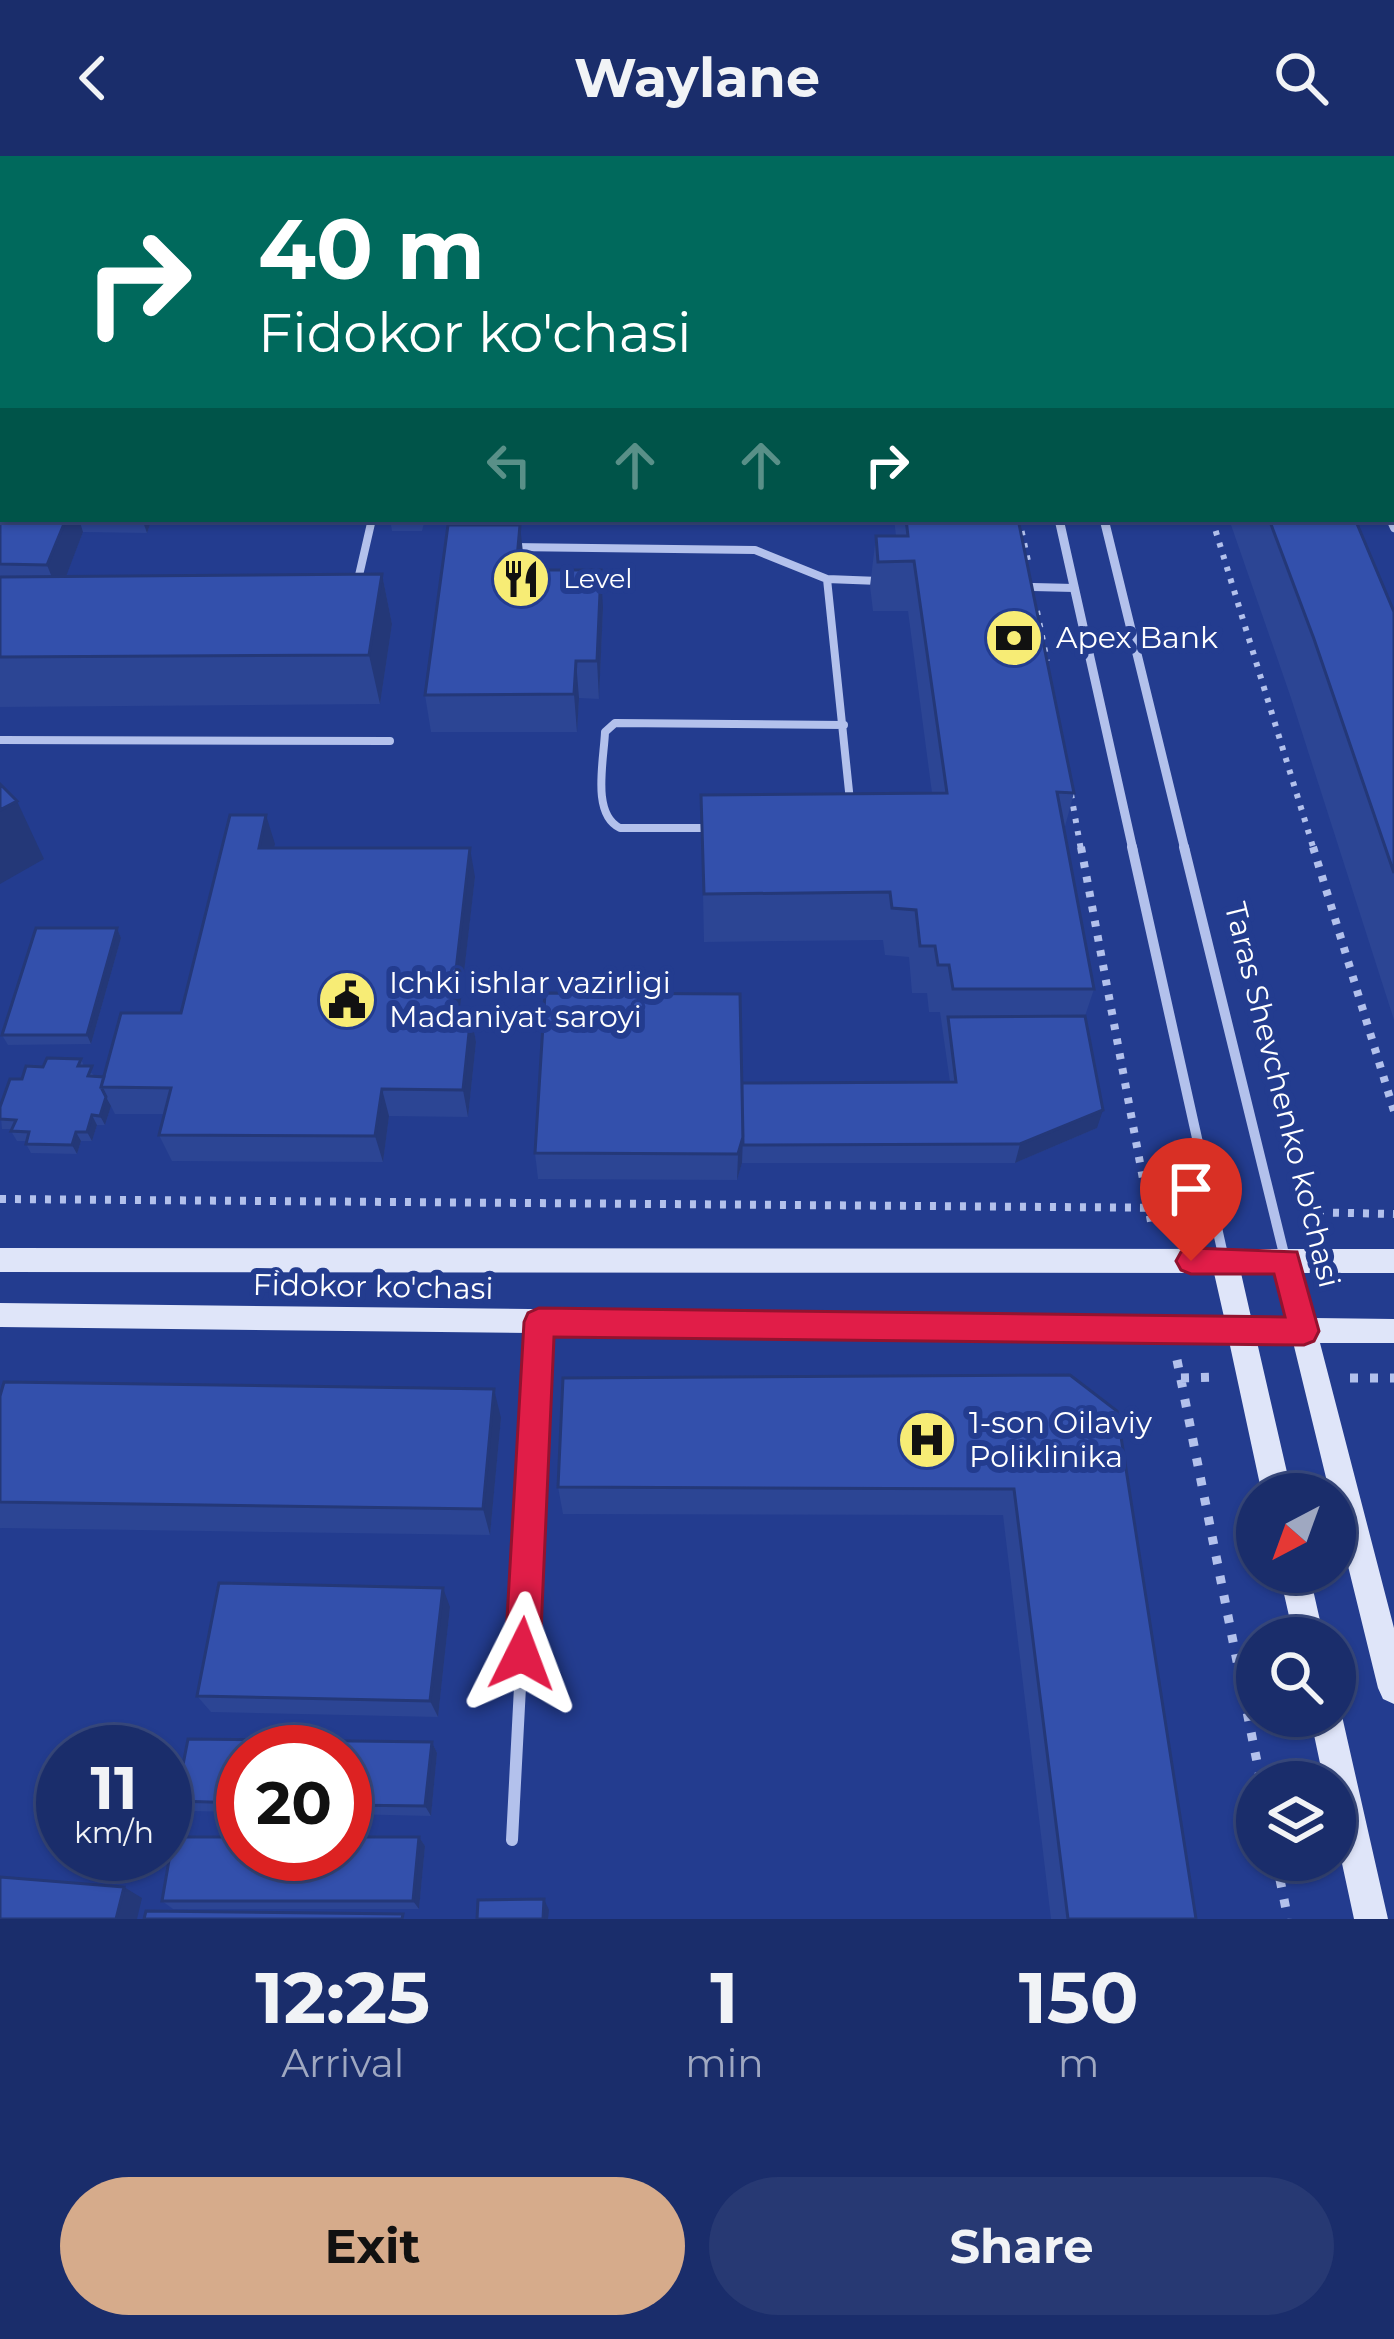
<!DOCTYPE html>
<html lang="en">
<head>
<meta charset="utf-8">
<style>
  :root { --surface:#1a2d6b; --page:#273973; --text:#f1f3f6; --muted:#9fa8c1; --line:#38497e; --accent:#d6ab8b }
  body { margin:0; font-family:Montserrat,sans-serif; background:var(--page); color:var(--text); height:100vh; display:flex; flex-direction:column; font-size:45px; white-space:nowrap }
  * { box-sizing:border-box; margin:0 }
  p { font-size:39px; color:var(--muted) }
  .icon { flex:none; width:66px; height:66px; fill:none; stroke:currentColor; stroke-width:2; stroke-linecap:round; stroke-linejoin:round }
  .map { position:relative; height:1763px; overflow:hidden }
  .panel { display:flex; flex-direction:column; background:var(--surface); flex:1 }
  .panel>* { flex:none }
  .guide { position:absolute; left:0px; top:0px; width:1395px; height:366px; box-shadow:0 3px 9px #0004,0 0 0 3px var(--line); background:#00695c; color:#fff; overflow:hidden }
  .needle { width:78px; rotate:221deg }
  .controls { position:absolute; left:1236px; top:1317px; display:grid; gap:24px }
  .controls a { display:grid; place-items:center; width:120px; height:120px; border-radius:50%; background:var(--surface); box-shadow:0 3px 9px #0004,0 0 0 3px var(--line); font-size:60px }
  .speed { position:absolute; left:36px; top:1569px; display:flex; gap:24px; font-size:60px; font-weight:700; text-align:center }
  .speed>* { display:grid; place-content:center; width:156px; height:156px; border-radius:50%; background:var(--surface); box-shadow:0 3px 9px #0004,0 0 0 3px var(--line); line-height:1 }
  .speed small { font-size:30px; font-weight:400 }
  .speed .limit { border:18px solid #d22; background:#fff; color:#111 }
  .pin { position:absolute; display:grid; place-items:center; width:102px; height:102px; color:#fff; margin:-123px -51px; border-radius:50% 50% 50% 0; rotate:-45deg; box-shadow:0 0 12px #0007 }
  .pin .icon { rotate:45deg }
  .me { position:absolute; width:132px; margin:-66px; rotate:3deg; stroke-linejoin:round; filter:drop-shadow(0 0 9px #0008) }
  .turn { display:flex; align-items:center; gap:42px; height:252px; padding:0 60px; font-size:54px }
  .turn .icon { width:156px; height:156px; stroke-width:2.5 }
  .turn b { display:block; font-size:84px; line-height:102px }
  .lanes { display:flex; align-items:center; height:114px; padding:0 60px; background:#0003; justify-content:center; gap:60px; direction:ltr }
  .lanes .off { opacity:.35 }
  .eta { display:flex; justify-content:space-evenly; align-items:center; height:204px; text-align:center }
  .eta b { font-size:72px; font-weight:700; line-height:84px }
  .action { display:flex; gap:24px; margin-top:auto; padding:24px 60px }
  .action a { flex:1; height:138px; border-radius:72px; background:var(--accent); color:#111; font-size:48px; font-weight:700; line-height:138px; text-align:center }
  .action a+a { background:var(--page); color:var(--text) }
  header { display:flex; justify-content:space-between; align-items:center; height:156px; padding:0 60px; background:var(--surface); font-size:54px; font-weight:700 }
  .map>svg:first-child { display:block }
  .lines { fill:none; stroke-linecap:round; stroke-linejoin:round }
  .path-far2 { stroke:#b3c1ec; stroke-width:6; stroke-dasharray:4.5 8; stroke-linecap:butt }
  .path-far1 { stroke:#b3c1ec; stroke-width:8; stroke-dasharray:6 9; stroke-linecap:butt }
  .path { stroke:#b3c1ec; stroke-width:9; stroke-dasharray:8 12; stroke-linecap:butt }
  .service-far3 { stroke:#b3c1ec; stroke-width:6 }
  .service-far2 { stroke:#b3c1ec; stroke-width:8 }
  .service-far1 { stroke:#b3c1ec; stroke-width:9 }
  .service { stroke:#b3c1ec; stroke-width:12 }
  .pedestrian-far1 { stroke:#b3c1ec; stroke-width:9 }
  .pedestrian { stroke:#b3c1ec; stroke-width:10 }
  .secondary { fill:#dfe5f9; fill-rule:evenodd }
  .wall { fill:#2c4594 }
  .shaded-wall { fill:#243878 }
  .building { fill:#3350ac; stroke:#243878; stroke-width:3 }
  .route { fill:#e11d48; stroke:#92132f; stroke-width:3 }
  .labels { text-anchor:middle; stroke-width:12; stroke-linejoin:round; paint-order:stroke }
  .far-poi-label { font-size:27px; fill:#fff; stroke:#233c8f; text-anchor:start }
  .poi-label { font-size:30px; fill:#fff; stroke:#233c8f; text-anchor:start }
  .street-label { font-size:30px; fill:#fff; stroke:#233c8f }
</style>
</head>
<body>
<header><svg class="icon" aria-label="back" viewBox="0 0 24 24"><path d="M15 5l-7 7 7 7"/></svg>Waylane<svg class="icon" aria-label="search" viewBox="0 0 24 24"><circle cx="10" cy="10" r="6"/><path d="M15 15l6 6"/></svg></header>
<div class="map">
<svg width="1394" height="1763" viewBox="0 0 1394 1763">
  <rect width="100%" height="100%" fill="#233c8f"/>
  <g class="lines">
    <path class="path-far2" d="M1019,363L1028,405
      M1212,363L1314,694
      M1037,455L1047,505
      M1071,638L1081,694"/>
    <path class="path-far1" d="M1081,691L1152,1071
      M1313,691L1394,955
      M0,1043L1186,1052
      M1303,1056L1394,1058"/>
    <path class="path" d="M1177,1204L1261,1626
      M1181,1222L1215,1221
      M1350,1222H1394
      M1276,1704L1288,1763"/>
    <path class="service-far3" d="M0,88L3,83"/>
    <path class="service-far2" d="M1390,363L1394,372
      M511,391L755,394L827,423L879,425
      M827,423L850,645
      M357,428L372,363
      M1033,431L1074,432
      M0,584L390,585
      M713,672H620C591,658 604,604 605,576L615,567L844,569"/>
    <path class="service-far1" d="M539,1171V1166"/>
    <path class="service" d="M512,1684L539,1168"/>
    <path class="pedestrian-far1" d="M1059,363L1133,694
      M1104,363L1185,694"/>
    <path class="pedestrian" d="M1132,691L1224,1103
      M1184,691L1285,1102"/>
    <path class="secondary" d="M0,1092L1394,1093V1117H1302L1314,1162L1394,1163V1187H1320L1394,1472V1548L1383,1543L1378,1532L1335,1357V1338H1330L1293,1186H1257L1292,1338H1262L1229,1185L0,1171V1147L1224,1161L1214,1117L0,1116ZM1241,1117H1276L1287,1161H1251Z
      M1279,1416H1309L1324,1482H1294Z
      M1335,1548L1342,1560L1388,1763H1354L1335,1675V1626H1324L1310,1560H1335Z"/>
  </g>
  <path class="wall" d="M182,0H305L304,3H182Z
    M773,0H916V3H773Z
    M1114,0H1212L1213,3H1115Z
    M1330,0H1394V129H1392V3H1331Z
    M1392,159H1394V261H1392Z
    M0,284L3,363H152L147,377L83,376L66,420L382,418L392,468L380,548L0,551Z
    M390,363H425L422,375H392Z
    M894,363H1018L1074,637L1064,674L1094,833L1085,860L1097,972L1015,1007H742L737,1024L538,1023L535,997L742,927L950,926L940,856H929L927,837H912L909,801L885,799L883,784L704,786L701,639L932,637L908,455H873L870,430L876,380H896Z
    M1229,363H1355L1394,456V864L1291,542Z
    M524,406L523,414L603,452L599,543L579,542L577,576H431L425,539Z
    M275,688L274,692L475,721L459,858H471L476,886L468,961L389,960L383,1006L172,1005L159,979L164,958H115L111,950L105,969H97L92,985H81L77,998L31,997L26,988L27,985H17L11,975L12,973H2L0,951L43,911L81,903L84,910L96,921H104L181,857Z
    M117,772L121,782L91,888L8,889L2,879Z
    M1070,1219L1196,1763H1051L1003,1359L563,1358L558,1331Z
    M0,1240L501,1262L490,1379L0,1372Z
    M450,1451L438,1561L211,1556L197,1540Z
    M188,1583L432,1586L437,1597L431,1660L345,1658V1596H243V1656L187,1655L176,1645Z
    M419,1681L425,1690L419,1753H173L162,1745Z"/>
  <path class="shaded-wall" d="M0,23L3,32V49L0,54Z
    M66,363H79L83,376L59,439L47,409Z
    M142,363H152L147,377Z
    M520,369L524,406L520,452L516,414Z
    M601,414L603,452L599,543L597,505Z
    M382,418L392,468L380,548L369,499Z
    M576,505L579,542L577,576L574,538Z
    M17,645L44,703L0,728V654Z
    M266,659L275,688L268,721L259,692Z
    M470,692L475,721L456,886L451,858Z
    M117,772L121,782L91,888L87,879Z
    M471,858L476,886L468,961L463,934Z
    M382,933L389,960L383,1006L375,980Z
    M106,941L111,950L105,969L100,960Z
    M1103,954L1097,972L1015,1007L1020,988Z
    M92,959L97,969L92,985L87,976Z
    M76,976L81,985L77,998L72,989Z
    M743,981L742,1007L737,1024L738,998Z
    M494,1233L501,1262L490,1379L483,1353Z
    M443,1432L450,1451L438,1561L430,1545Z
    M432,1586L437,1597L431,1660L425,1650Z
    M419,1681L425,1690L419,1753L413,1745Z
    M124,1731L142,1742L137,1763H116Z
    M544,1743L549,1754L548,1763H543Z"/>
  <path class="building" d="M468,0H592V3H467Z
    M824,0H916V3H825Z
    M1144,0H1212L1213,3H1146Z
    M1346,0H1394V36H1392V3H1347Z
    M0,8H3V25L0,23Z
    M1392,36H1394V72H1392Z
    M1392,159H1394V202H1392Z
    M3,283V363H66L47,409L0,408V284Z
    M906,363H1018L1074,637L1057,636L1094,833H953L949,809H938L935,790H920L916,754L892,752L890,736L704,738L701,639L947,637L914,405L878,406L876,380H908Z
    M1269,363H1355L1394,456V717L1314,483Z
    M448,369H520L516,414H601L597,505H576L574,538L425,539Z
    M382,418L369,499L0,501V421Z
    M0,628L17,645L0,654Z
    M230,659H266L259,692H470L451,858H471L463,934L382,933L375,980L159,979L171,932L101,931L121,857H181Z
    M36,772H117L87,879H2Z
    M545,837L740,838L743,981L738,998L535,997Z
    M1085,860L1103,954L1020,988L743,989L742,927L956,926L948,861Z
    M47,902L81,903L78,910H92L88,920L104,921L101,931L106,941L100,960L92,959L87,976H76L72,989L26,988L29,976L11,975L16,964L0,963V951L10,923H22L26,910L43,911Z
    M1070,1219L1117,1255L1196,1763H1068L1014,1333L558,1331L563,1222Z
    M4,1226L494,1233L483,1353L0,1346V1240Z
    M219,1427L443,1432L430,1545L197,1540Z
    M188,1583L432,1586L425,1650L345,1649V1596H243V1647L176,1645Z
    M173,1681H243V1698H345V1681H419L413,1745H162Z
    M0,1721L124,1731L116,1763H0Z
    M544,1743L543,1763H477L478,1744Z
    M146,1755L403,1758L402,1763H144Z"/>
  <path class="route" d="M1191,1092L1297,1096L1319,1175L1314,1185L1304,1189L554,1181L540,1498L535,1510L522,1515L510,1510L505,1498L524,1166L528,1157L539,1152L1285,1161L1274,1118H1191L1181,1114L1176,1105L1181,1096Z"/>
  <defs>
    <g id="restaurant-disc" transform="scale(3)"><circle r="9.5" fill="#f7ec75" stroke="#233c8f"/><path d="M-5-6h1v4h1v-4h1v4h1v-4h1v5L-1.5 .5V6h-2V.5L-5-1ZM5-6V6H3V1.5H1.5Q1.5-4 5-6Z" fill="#111"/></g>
    <g id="bank-disc" transform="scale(3)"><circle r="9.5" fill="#f7ec75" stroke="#233c8f"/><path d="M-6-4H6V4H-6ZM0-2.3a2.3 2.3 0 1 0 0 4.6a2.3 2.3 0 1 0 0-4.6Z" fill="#111"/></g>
    <g id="civic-disc" transform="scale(3)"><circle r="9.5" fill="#f7ec75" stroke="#233c8f"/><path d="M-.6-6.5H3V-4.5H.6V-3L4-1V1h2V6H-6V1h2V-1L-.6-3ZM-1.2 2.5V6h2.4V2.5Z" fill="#111"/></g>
    <g id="hospital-disc" transform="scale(3)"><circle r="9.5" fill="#f7ec75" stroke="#233c8f"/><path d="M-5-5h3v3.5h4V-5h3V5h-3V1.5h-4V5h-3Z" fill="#111"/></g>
  </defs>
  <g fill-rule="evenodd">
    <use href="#restaurant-disc" x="521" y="423"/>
    <use href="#bank-disc" x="1014" y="482"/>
    <use href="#civic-disc" x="347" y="844"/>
    <use href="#hospital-disc" x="927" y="1284"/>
  </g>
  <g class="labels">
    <g class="far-poi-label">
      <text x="563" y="432">Level</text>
    </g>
    <g class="poi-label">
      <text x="1056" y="492">Apex Bank</text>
      <text x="389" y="837">Ichki ishlar vazirligi<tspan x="389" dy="34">Madaniyat saroyi</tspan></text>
      <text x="969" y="1277">1-son Oilaviy<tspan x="969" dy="34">Poliklinika</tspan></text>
    </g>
    <g class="street-label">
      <text transform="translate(1282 939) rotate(76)" y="10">Taras Shevchenko ko'chasi</text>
      <text transform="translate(373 1131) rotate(1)" y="10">Fidokor ko'chasi</text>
    </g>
  </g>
</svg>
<div class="controls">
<a><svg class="needle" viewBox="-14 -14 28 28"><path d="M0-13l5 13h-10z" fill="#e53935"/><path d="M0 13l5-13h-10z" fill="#9fa8c1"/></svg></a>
<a><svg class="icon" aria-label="search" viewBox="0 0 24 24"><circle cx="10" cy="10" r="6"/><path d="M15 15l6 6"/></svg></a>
<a><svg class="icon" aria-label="layers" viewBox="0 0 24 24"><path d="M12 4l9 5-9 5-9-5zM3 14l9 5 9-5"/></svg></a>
</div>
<div class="speed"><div>11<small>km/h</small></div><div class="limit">20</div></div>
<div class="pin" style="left:1191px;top:1105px;background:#d93025"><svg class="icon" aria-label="arrive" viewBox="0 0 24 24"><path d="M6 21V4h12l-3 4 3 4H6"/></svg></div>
<svg class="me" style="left:522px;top:1498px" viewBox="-20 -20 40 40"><path d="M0-17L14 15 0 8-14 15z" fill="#e11d48" stroke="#fff" stroke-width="4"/></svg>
<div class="guide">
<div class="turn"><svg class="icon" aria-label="right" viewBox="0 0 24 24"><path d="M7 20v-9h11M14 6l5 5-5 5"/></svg><div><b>40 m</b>Fidokor ko'chasi</div></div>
<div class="lanes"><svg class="icon off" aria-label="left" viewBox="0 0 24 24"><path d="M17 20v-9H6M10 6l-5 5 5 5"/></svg><svg class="icon off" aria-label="ahead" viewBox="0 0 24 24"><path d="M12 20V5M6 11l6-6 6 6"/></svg><svg class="icon off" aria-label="ahead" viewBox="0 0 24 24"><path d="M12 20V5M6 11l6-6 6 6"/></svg><svg class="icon" aria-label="right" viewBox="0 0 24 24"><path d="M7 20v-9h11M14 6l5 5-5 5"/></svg></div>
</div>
</div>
<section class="panel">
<div class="eta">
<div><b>12:25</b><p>Arrival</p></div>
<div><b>1</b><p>min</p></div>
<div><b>150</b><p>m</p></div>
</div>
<div class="action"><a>Exit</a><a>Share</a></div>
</section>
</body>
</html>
